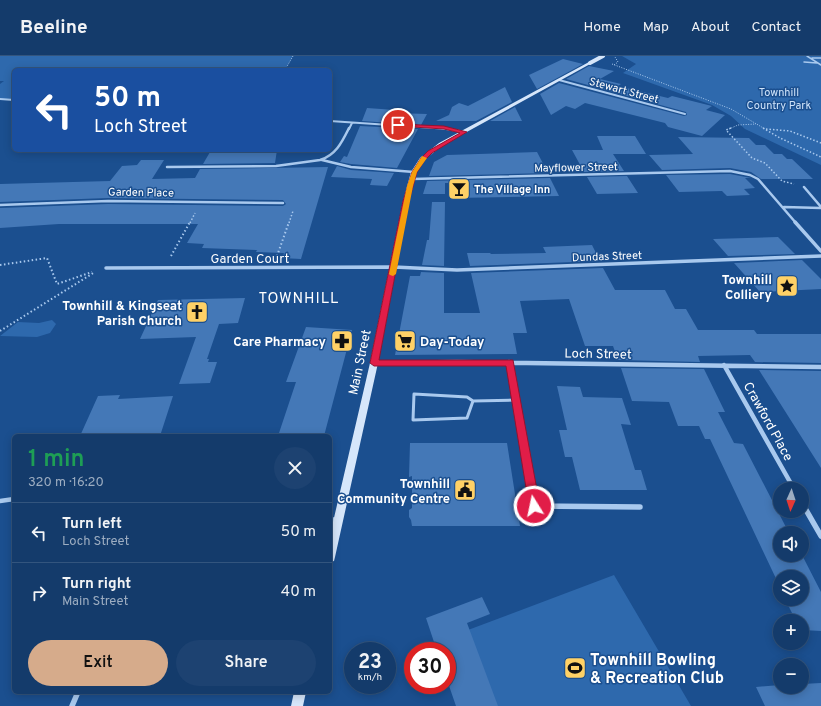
<!DOCTYPE html>
<html lang="en">
<head>
<meta charset="utf-8">
<style>
  :root { --surface:#143b6b; --page:#1d4271; --text:#f1f3f6; --muted:#9dadc1; --line:#33557e; --accent:#d6ab8b }
  body { margin:0; font-family:Overpass,sans-serif; background:var(--page); color:var(--text); height:100vh; display:flex; flex-direction:column; font-size:15px; white-space:nowrap }
  * { box-sizing:border-box; margin:0 }
  p { font-size:13px; color:var(--muted) }
  .icon { flex:none; width:22px; height:22px; fill:none; stroke:currentColor; stroke-width:2; stroke-linecap:round; stroke-linejoin:round }
  .map { position:relative; flex:1; overflow:hidden }
  .details { position:absolute; left:12px; top:378px; width:320px; height:260px; display:flex; flex-direction:column; background:var(--surface); border-radius:6px; box-shadow:0 2px 10px #0003,0 0 0 1px var(--line) }
  .details>* { flex:none }
  .hud { position:absolute; left:12px; top:12px; width:320px; height:84px; border-radius:6px; box-shadow:0 2px 10px #0003,0 0 0 1px var(--line); background:#1a4fa0; color:#fff; overflow:hidden }
  .needle { width:26px; rotate:183deg }
  .controls { position:absolute; left:773px; top:426px; display:grid; gap:8px }
  .controls a { display:grid; place-items:center; width:36px; height:36px; border-radius:50%; background:var(--surface); box-shadow:0 2px 10px #0003,0 0 0 1px var(--line); font-size:20px }
  .speed { position:absolute; left:344px; top:586px; display:flex; gap:8px; font-size:20px; font-weight:700; text-align:center }
  .speed>* { display:grid; place-content:center; width:52px; height:52px; border-radius:50%; background:var(--surface); box-shadow:0 2px 10px #0003,0 0 0 1px var(--line); line-height:1 }
  .speed small { font-size:10px; font-weight:400 }
  .speed .limit { border:6px solid #d22; background:#fff; color:#111 }
  .pin { position:absolute; display:grid; place-items:center; width:34px; height:34px; color:#fff; margin:-17px; border:2px solid #fff; border-radius:50%; box-shadow:0 1px 4px #0007 }
  .me { position:absolute; width:44px; margin:-22px; rotate:350deg; stroke-linejoin:round; filter:drop-shadow(0 0 3px #0008) }
  .turn { display:flex; align-items:center; gap:14px; height:84px; padding:0 16px; font-size:18px }
  .turn .icon { width:52px; height:52px; stroke-width:2.5 }
  .turn b { display:block; font-size:28px; line-height:34px }
  .round { display:grid; place-items:center; flex:none; width:42px; height:42px; border-radius:21px; background:var(--page) }
  .head { display:flex; align-items:center; justify-content:space-between; height:68px; padding:0 16px }
  h1 { font-size:24px; font-weight:600; line-height:30px; color:#1e9e55 }
  .primary-button { display:flex; gap:8px; margin-top:auto; padding:8px 16px }
  .primary-button a { flex:1; height:46px; border-radius:24px; background:var(--accent); color:#111; font-size:16px; font-weight:600; line-height:46px; text-align:center }
  .primary-button a+a { background:var(--page); color:var(--text) }
  ul { padding:0; list-style:none }
  li { display:flex; align-items:center; gap:12px; height:60px; padding:0 16px; border-top:1px solid var(--line) }
  li div { flex:1 }
  li b { display:block; font-size:15px }
  li em { font-style:normal }
  header { display:flex; align-items:center; gap:24px; box-sizing:border-box; height:56px; padding:0 20px; background:var(--surface); border-bottom:1px solid var(--line) }
  header strong { font-size:19px }
  nav { display:flex; gap:22px; margin-inline-start:auto; font-size:14px }
  .map>svg:first-child { display:block }
  .green { fill:#2e69ad }
  .building { fill:#4478b7 }
  .lines { fill:none; stroke-linecap:round; stroke-linejoin:round }
  .path-far2 { stroke:#a9c9ee; stroke-width:1; stroke-dasharray:1 1.5; stroke-linecap:butt }
  .path-far1 { stroke:#a9c9ee; stroke-width:1.5; stroke-dasharray:1.5 2; stroke-linecap:butt }
  .path { stroke:#a9c9ee; stroke-width:2; stroke-dasharray:1.5 2.5; stroke-linecap:butt }
  .lane-far1 { stroke:#a9c9ee; stroke-width:1.5 }
  .lane { stroke:#a9c9ee; stroke-width:3 }
  .street-far4 { stroke:#a9c9ee; stroke-width:2 }
  .street-far3 { stroke:#a9c9ee; stroke-width:2.5 }
  .street-far2 { stroke:#a9c9ee; stroke-width:3.5 }
  .street-far1 { stroke:#a9c9ee; stroke-width:4.5 }
  .street { stroke:#a9c9ee; stroke-width:5.5 }
  .secondary { fill:#d6e6fa; fill-rule:evenodd }
  .secondary-bridge { stroke:#d6e6fa; stroke-width:4 }
  .route { fill:#e11d48; stroke:#92132f }
  .slow { fill:#f59e0b }
  .labels { text-anchor:middle; stroke-width:3; stroke-linejoin:round; paint-order:stroke }
  .far-street-label { font-size:11px; fill:#fff; stroke:#1b4f8f }
  .far-park-label { font-size:11px; fill:#cfe3fa; stroke:#1b4f8f }
  .far-poi-label { font-size:11px; font-weight:bold; fill:#fff; stroke:#1b4f8f; text-anchor:start }
  .street-label { font-size:13px; fill:#fff; stroke:#1b4f8f }
  .poi-label { font-size:13px; font-weight:bold; fill:#fff; stroke:#1b4f8f; text-anchor:end }
  .quarter-label { font-size:15px; letter-spacing:1px; fill:#fff; stroke:#1b4f8f }
  .near-poi-label { font-size:16px; font-weight:bold; fill:#fff; stroke:#1b4f8f; text-anchor:start }
</style>
</head>
<body>
<header>
<strong>Beeline</strong>
<nav><a>Home</a><a>Map</a><a>About</a><a>Contact</a></nav>
</header>
<div class="map">
<svg width="821" height="650" viewBox="0 0 821 650">
  <rect width="100%" height="100%" fill="#1b4f8f"/>
  <path class="green" d="M0,0H293L285,14H14V44L0,43V28L4,25H0Z
    M622,0H821V109L745,73L731,60L712,49L623,17L636,8Z
    M52,264L56,268L50,277L37,281L0,280L18,266L39,267Z
    M614,519L691,650H497L468,574Z"/>
  <path class="building" d="M563,3L583,8L537,33L529,19Z
    M589,10L614,15L600,23L621,28L618,30L668,42L672,40L712,50L706,54L725,59L702,80L668,71L665,67L585,47L575,53L566,50L551,59L540,38L559,27L684,60L687,59L686,56L566,23Z
    M505,31L512,46L476,65H436L449,59L452,51L459,47L468,50Z
    M515,51L522,65H490Z
    M367,52L395,54L394,57L427,58L421,69L362,65Z
    M360,70L418,73L397,112L351,108L340,106L344,100L347,101Z
    M597,80H635L646,98H613L624,115L584,116L572,94H603Z
    M678,81L749,82L756,89H765L774,98H782L787,103H792L813,123H761L751,116L730,112L662,114L649,99L693,98Z
    M259,94H277L275,107L203,108L210,96H258Z
    M537,96L548,117L429,120L434,106L447,99Z
    M141,104H164L152,123L195,122L200,113L328,111L301,203L282,202L284,197L256,196L257,194L202,192L204,188L187,187L198,168H59L0,172V152L108,148L283,150L286,148L283,144L108,142L0,146V128L110,125L122,110L137,109Z
    M337,110L351,114L394,117L387,130L370,129L372,123L331,121Z
    M730,118L751,122H745L755,132L744,133L750,139L727,140L722,135L679,136L666,119Z
    M627,120L638,137L597,138L587,121Z
    M550,122L559,140L455,142L451,127H445V138H423L427,125Z
    M432,146H445L444,210L422,209L427,184H429Z
    M778,181L795,198L728,200L713,183Z
    M592,189L600,205L470,210L467,197H490L491,198L546,197L543,191Z
    M802,204L821,223V233L760,236L734,207Z
    M603,212L615,234H665L675,253H686L698,274H754L757,278H821V307L755,306L750,299L698,300L700,306L618,304L613,290H585L569,243L520,245L527,277H513L517,298L395,299L410,220H420L421,216L444,217V257H480L471,217Z
    M245,242L238,267L219,268L207,303H209L208,306H217L210,327L179,328L196,281L140,283L158,244Z
    M306,271L352,274L324,380H278L296,326H286Z
    M621,312L704,313L725,356H718L734,387L743,388L789,477H780V499H800L802,503V499L821,536V575L802,574V565H796L785,543H802V521H780V531L710,383H705L699,370H678L669,346L632,345Z
    M759,314L821,315V412Z
    M557,330L580,331L583,341L622,342L631,369L621,368L635,414H641L647,434H580L572,401H565L559,374H567Z
    M120,339L118,343L173,340L160,380H80L98,340Z
    M410,387H507L520,470H412L411,464L409,461V454L412,452V420L409,421Z
    M482,541L490,558L467,567L498,650H456L447,624V595H437L426,562Z
    M821,627V650H765L756,631L780,629V631H802V628Z"/>
  <g class="lines">
    <path class="path-far2" d="M612,8L731,53L765,73
      M614,9L618,6L615,1
      M285,14L293,0
      M729,73L738,69L756,68"/>
    <path class="path-far1" d="M731,72L726,74L752,102L765,107L782,125L794,128
      M763,72L780,82L821,101
      M766,73L790,75L821,87
      M190,167L195,157
      M289,167L293,155"/>
    <path class="path" d="M171,200L190,166
      M277,200L289,166
      M0,209L47,202L57,228L92,216
      M0,275L95,216"/>
    <path class="lane-far1" d="M807,0L821,9
      M812,2H821
      M804,6L817,7"/>
    <path class="lane" d="M414,338L467,341L473,345L467,362L413,364Z
      M473,345L516,344"/>
    <path class="street-far4" d="M559,24L685,58
      M0,43L14,44
      M330,65L449,73
      M349,73L352,67"/>
    <path class="street-far3" d="M442,72L464,76
      M322,104L351,111L414,116
      M167,111L276,110L320,104C336,99 342,86 349,72
      M412,123L730,115L750,119L758,123L796,167
      M804,131L821,151
      M0,149L108,145L283,147
      M784,151L821,152"/>
    <path class="street-far2" d="M795,166L821,195
      M106,212L394,211L457,214L821,200"/>
    <path class="street-far1" d="M509,306L533,446
      M374,307L457,306L821,311
      M724,309L794,433
      M0,445L14,443"/>
    <path class="street" d="M533,445L534,450L640,451
      M802,447L821,480
      M330,464H338
      M72,650L78,636"/>
    <path class="secondary" d="M589,6L592,7L443,89L424,104L417,116L409,145L378,307L335,501L334,505L330,506V479L370,307L403,145L411,116L420,102L439,87Z
      M294,636H306L303,650H291Z"/>
    <path class="secondary-bridge" d="M590,7L603,0"/>
  </g>
  <path class="route" d="M398,68L444,70L467,76L432,97L425,104L417,116L409,145L379,304H513L540,450L538,454L534,455L530,454L529,450L506,310H374L370,307L403,145L412,116L421,102L428,95L460,77L444,73L397,70L396,69Z"/>
  <path class="slow" d="M422,100L427,102L417,116L413,130L396,218L393,220L390,219L389,218L407,130L412,116Z"/>
  <defs>
    <g id="bar-square" transform="scale(1.15)"><rect x="-9" y="-9" width="18" height="18" rx="4" fill="#ffd166" stroke="#1b4f8f"/><path d="M-6-5H6L.8 .8V4.5H3.5V6h-7V4.5H-.8V.8Z" fill="#111"/></g>
    <g id="sight-square" transform="scale(1.15)"><rect x="-9" y="-9" width="18" height="18" rx="4" fill="#ffd166" stroke="#1b4f8f"/><path d="M0-6L1.8-2.2L6-1.7L2.9 1.2L3.7 5.4L0 3.3L-3.7 5.4L-2.9 1.2L-6-1.7L-1.8-2.2Z" fill="#111"/></g>
    <g id="church-square" transform="scale(1.15)"><rect x="-9" y="-9" width="18" height="18" rx="4" fill="#ffd166" stroke="#1b4f8f"/><path d="M-1.2-6h2.4v3.5h3.3v2.4h-3.3V6h-2.4V-.1h-3.3v-2.4h3.3Z" fill="#111"/></g>
    <g id="pharmacy-square" transform="scale(1.15)"><rect x="-9" y="-9" width="18" height="18" rx="4" fill="#ffd166" stroke="#1b4f8f"/><path d="M-2-6h4v4h4v4h-4v4h-4v-4h-4v-4h4Z" fill="#111"/></g>
    <g id="supermarket-square" transform="scale(1.15)"><rect x="-9" y="-9" width="18" height="18" rx="4" fill="#ffd166" stroke="#1b4f8f"/><path d="M-6-5.5h2.5l.6 2H6L4.5 2H-2.5L-4.4-4H-6ZM-1.5 3.2a1.3 1.3 0 1 0 .1 0ZM3 3.2a1.3 1.3 0 1 0 .1 0Z" fill="#111"/></g>
    <g id="civic-square" transform="scale(1.15)"><rect x="-9" y="-9" width="18" height="18" rx="4" fill="#ffd166" stroke="#1b4f8f"/><path d="M-.6-6.5H3V-4.5H.6V-3L4-1V1h2V6H-6V1h2V-1L-.6-3ZM-1.2 2.5V6h2.4V2.5Z" fill="#111"/></g>
    <g id="stadium-square" transform="scale(1.15)"><rect x="-9" y="-9" width="18" height="18" rx="4" fill="#ffd166" stroke="#1b4f8f"/><path d="M0-5a6.5 5 0 1 0 0 10a6.5 5 0 1 0 0-10ZM-3.5-1.8h7v3.6h-7Z" fill="#111"/></g>
  </defs>
  <g fill-rule="evenodd">
    <use href="#bar-square" x="459" y="133"/>
    <use href="#sight-square" x="787" y="230"/>
    <use href="#church-square" x="197" y="256"/>
    <use href="#pharmacy-square" x="342" y="285"/>
    <use href="#supermarket-square" x="405" y="285"/>
    <use href="#civic-square" x="465" y="434"/>
    <use href="#stadium-square" x="575" y="612"/>
  </g>
  <g class="labels">
    <g class="far-street-label">
      <text transform="translate(624 34) rotate(15)" y="4">Stewart Street</text>
      <text transform="translate(576 111) rotate(-1)" y="4">Mayflower Street</text>
      <text transform="translate(141 136) rotate(1)" y="4">Garden Place</text>
      <text transform="translate(607 200) rotate(-2)" y="4">Dundas Street</text>
    </g>
    <g class="far-park-label">
      <text x="779" y="40">Townhill<tspan x="779" dy="13">Country Park</tspan></text>
    </g>
    <g class="far-poi-label">
      <text x="474" y="137">The Village Inn</text>
    </g>
    <g class="street-label">
      <text x="250" y="207">Garden Court</text>
      <text transform="translate(598 297) rotate(1)" y="5">Loch Street</text>
      <text transform="translate(359 306) rotate(-78)" y="5">Main Street</text>
      <text transform="translate(769 365) rotate(61)" y="5">Crawford Place</text>
    </g>
    <g class="poi-label">
      <text x="772" y="228">Townhill<tspan x="772" dy="15">Colliery</tspan></text>
      <text x="182" y="254">Townhill &amp; Kingseat<tspan x="182" dy="15">Parish Church</tspan></text>
      <text x="326" y="290">Care Pharmacy</text>
      <text x="420" y="290" text-anchor="start">Day-Today</text>
      <text x="450" y="432">Townhill<tspan x="450" dy="15">Community Centre</tspan></text>
    </g>
    <g class="quarter-label">
      <text x="299" y="247">TOWNHILL</text>
    </g>
    <g class="near-poi-label">
      <text x="590" y="609">Townhill Bowling<tspan x="590" dy="18">&amp; Recreation Club</tspan></text>
    </g>
  </g>
</svg>
<div class="controls">
<a><svg class="needle" viewBox="-14 -14 28 28"><path d="M0-13l5 13h-10z" fill="#e53935"/><path d="M0 13l5-13h-10z" fill="#9dadc1"/></svg></a>
<a><svg class="icon" aria-label="sound" viewBox="0 0 24 24"><path d="M4 9h4l5-4v14l-5-4H4zM17 9q2 3 0 6"/></svg></a>
<a><svg class="icon" aria-label="layers" viewBox="0 0 24 24"><path d="M12 4l9 5-9 5-9-5zM3 14l9 5 9-5"/></svg></a>
<a>+</a>
<a>−</a>
</div>
<div class="speed"><div>23<small>km/h</small></div><div class="limit">30</div></div>
<div class="pin" style="left:398px;top:69px;background:#d93025"><svg class="icon" aria-label="arrive" viewBox="0 0 24 24"><path d="M6 21V4h12l-3 4 3 4H6"/></svg></div>
<svg class="me" style="left:534px;top:450px" viewBox="-20 -20 40 40"><circle r="17" fill="#e11d48" stroke="#fff" stroke-width="3"/><path d="M0-11L8 9 0 5-8 9z" fill="#fff"/></svg>
<div class="hud">
<div class="turn"><svg class="icon" aria-label="left" viewBox="0 0 24 24"><path d="M17 20v-9H6M10 6l-5 5 5 5"/></svg><div><b>50 m</b>Loch Street</div></div>
</div>
<section class="details">
<div class="head"><div><h1>1 min</h1><p>320 m · 16:20</p></div><a class="round"><svg class="icon" aria-label="close" viewBox="0 0 24 24"><path d="M6 6l12 12M18 6L6 18"/></svg></a></div>
<ul>
<li><svg class="icon" aria-label="left" viewBox="0 0 24 24"><path d="M17 20v-9H6M10 6l-5 5 5 5"/></svg><div><b>Turn left</b><p>Loch Street</p></div><em>50 m</em></li>
<li><svg class="icon" aria-label="right" viewBox="0 0 24 24"><path d="M7 20v-9h11M14 6l5 5-5 5"/></svg><div><b>Turn right</b><p>Main Street</p></div><em>40 m</em></li>
</ul>
<div class="primary-button"><a>Exit</a><a>Share</a></div>
</section>
</div>
</body>
</html>
